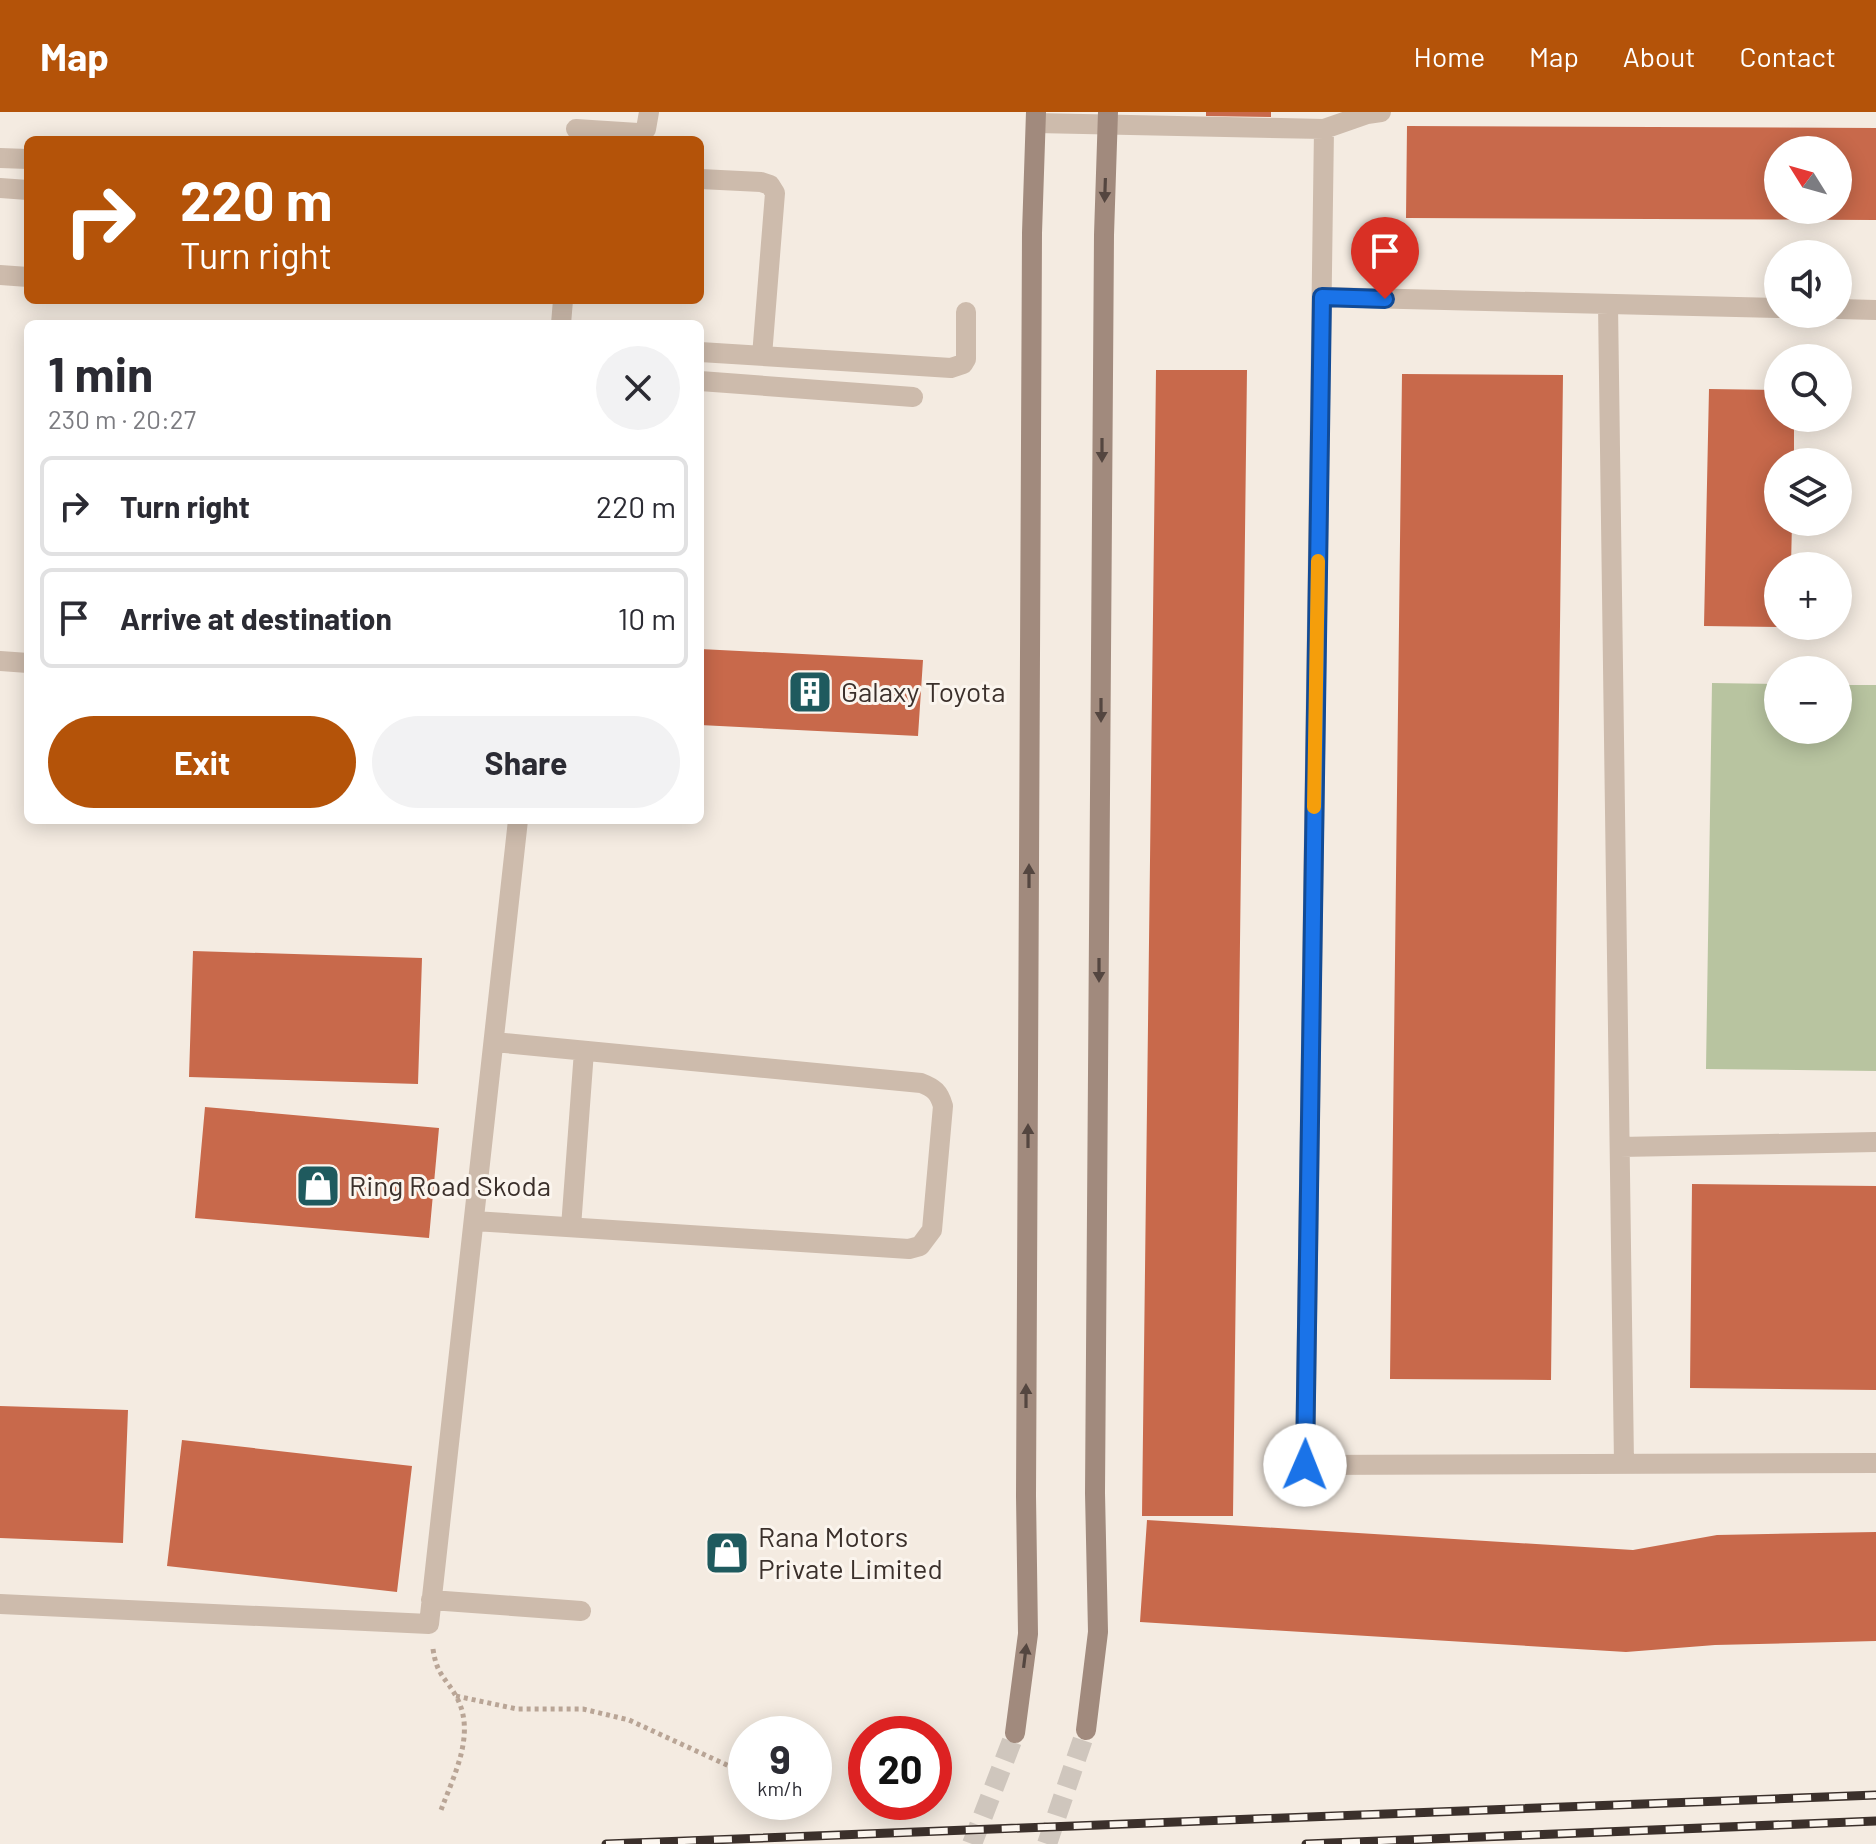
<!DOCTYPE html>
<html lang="en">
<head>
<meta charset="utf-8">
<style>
  :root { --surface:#fff; --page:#f2f2f3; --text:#2b2b33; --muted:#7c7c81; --line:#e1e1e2; --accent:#b45309 }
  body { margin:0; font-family:Barlow,sans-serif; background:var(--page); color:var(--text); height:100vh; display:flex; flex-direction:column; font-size:30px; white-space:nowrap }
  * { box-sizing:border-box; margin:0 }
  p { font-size:26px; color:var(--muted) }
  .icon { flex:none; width:44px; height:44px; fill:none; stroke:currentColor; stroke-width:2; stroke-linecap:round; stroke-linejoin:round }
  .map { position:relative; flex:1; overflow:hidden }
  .side { position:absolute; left:24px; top:208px; width:680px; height:504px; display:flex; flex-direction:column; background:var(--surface); border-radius:12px; box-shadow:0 4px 20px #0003 }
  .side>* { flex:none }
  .hud { position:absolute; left:24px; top:24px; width:680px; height:168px; border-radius:12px; box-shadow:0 4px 20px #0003; background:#b45309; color:#fff; overflow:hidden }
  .needle { width:52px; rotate:307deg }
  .fabs { position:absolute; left:1764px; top:24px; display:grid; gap:16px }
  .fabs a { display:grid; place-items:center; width:88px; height:88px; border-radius:50%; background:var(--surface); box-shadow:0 4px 20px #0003; font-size:40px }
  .speed { position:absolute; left:728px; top:1604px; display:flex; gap:16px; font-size:40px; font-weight:700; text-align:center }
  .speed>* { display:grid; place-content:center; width:104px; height:104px; border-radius:50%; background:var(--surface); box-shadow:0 4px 20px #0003; line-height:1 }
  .speed small { font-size:20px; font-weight:400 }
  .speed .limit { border:12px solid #d22; background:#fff; color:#111 }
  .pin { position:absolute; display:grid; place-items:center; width:68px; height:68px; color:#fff; margin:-82px -34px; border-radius:50% 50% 50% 0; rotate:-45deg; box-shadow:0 0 8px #0007 }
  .pin .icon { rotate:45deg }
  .me { position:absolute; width:88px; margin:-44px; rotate:1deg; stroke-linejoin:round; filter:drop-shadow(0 0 6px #0008) }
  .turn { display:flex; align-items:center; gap:28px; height:168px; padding:0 24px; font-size:36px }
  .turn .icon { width:104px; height:104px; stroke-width:2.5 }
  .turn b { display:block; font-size:56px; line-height:68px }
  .round { display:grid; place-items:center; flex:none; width:84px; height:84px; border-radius:42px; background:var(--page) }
  .headline { display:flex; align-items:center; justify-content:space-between; height:136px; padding:0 24px }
  h1 { font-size:48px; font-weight:700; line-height:60px }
  .primary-button { display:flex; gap:16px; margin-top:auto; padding:16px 24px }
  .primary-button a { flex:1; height:92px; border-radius:48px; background:var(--accent); color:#fff; font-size:32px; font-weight:700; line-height:92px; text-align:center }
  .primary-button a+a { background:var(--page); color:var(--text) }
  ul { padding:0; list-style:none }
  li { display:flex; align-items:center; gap:24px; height:100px; margin:0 16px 12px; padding:0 8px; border:4px solid var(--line); border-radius:12px }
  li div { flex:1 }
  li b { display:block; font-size:30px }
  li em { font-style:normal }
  header { display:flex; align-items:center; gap:48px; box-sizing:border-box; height:112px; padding:0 40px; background:var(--accent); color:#fff }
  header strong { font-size:38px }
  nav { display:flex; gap:44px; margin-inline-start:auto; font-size:28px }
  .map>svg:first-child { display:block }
  .green { fill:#b8c4a0 }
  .building { fill:#c8694b; fill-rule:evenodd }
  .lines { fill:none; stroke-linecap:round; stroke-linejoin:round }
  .secondary-tunnel { stroke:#cfc6bd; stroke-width:20; stroke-dasharray:20 10; stroke-linecap:butt }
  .path { stroke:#b9a596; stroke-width:5; stroke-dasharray:4 4; stroke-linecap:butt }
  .lane { stroke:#cdbbac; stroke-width:20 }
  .secondary { stroke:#a18a7d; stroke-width:20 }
  .rail-casing { stroke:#3b302b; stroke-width:9 }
  .rail { stroke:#fbf5ee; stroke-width:6; stroke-dasharray:18; stroke-linecap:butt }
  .oneway { fill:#544640 }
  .route-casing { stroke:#114b97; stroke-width:20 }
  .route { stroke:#1a73e8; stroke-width:14 }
  .slow { stroke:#f59e0b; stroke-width:14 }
  .labels { text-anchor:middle; stroke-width:6; stroke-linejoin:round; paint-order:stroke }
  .poi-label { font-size:28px; fill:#3b302b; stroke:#fbf5ee; text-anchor:start }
</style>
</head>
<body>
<header>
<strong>Map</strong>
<nav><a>Home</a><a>Map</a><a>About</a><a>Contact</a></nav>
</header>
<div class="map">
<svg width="1876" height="1732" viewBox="0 0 1876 1732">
  <rect width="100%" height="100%" fill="#f4ebe1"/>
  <path class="green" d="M1712,571L1778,572V618H1838V573H1876V959L1706,957Z"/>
  <path class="building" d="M1206,0H1271V5L1206,4Z
    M1407,14L1876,16V108L1406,106ZM1778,38H1838V98H1778Z
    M1156,258H1247L1233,1404H1142Z
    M1402,262L1563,263L1551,1268L1390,1267Z
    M1709,277L1778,278V306H1794V350H1778V410H1792L1791,454H1778V515L1704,514Z
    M700,537L923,548L918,624L700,613Z
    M193,839L422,846L418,972L189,965Z
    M205,995L439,1016L429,1126L195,1106Z
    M1692,1072L1876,1074V1278L1690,1276Z
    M0,1294L128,1298L123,1431L0,1426Z
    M182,1328L412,1354L397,1480L167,1454Z
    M1147,1408L1633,1438L1717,1423L1876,1420V1529L1715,1533L1626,1540L1140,1510Z"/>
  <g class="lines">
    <path class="secondary-tunnel" d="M972,1732L1015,1621
      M1047,1732L1086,1618"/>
    <path class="path" d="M433,1537C437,1564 445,1564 457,1586C476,1622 454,1663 441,1698
      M456,1584L517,1597H583L629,1608L729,1654L746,1659"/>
    <path class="lane" d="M1036,11L1324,17L1367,2L1381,0
      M576,17L638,21L646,17L649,0
      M1324,17L1305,1353L1876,1351
      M0,46L28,47
      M700,67L761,70L770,73L775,81L762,244
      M0,76L28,78
      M0,163L28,165
      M1322,185L1778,196
      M1608,192L1624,1352
      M1838,197L1876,198
      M561,212L563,188
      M700,240L951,256L963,252L966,247V200
      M700,269L913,285
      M0,549L28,551
      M1620,1035L1876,1030
      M474,1109L909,1137L920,1134L932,1118L943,994C939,980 934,976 921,971L494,930
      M571,1115L584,939
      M431,1488L581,1499
      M0,1492L429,1512L518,708"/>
    <path class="secondary" d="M1086,1618L1098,1520L1095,1381L1104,123L1108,0
      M1015,1621L1028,1522L1026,1384L1032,121L1036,0"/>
    <g class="rail-casing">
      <path id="rail" d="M606,1732L1876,1683
        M1306,1732L1876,1709"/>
    </g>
    <use href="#rail" class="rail"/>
  </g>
  <defs><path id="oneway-solid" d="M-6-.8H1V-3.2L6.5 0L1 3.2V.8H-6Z" transform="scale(2)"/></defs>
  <g class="oneway">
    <use href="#oneway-solid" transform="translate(1105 78) rotate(92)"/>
    <use href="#oneway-solid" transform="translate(1102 338) rotate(90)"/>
    <use href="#oneway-solid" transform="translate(1101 598) rotate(90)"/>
    <use href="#oneway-solid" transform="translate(1029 764) rotate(-90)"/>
    <use href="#oneway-solid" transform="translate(1099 858) rotate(90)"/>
    <use href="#oneway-solid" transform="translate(1028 1024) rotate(-90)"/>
    <use href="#oneway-solid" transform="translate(1026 1284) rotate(-90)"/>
    <use href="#oneway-solid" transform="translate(1025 1544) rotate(-83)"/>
  </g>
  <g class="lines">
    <g class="route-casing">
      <path id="route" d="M1305,1353L1322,185L1385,187"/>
    </g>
    <use href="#route" class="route"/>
    <path class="slow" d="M1314,695L1318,449"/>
  </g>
  <defs>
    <g id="building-square" transform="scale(2.3)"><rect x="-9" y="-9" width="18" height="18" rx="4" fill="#1f5a5e" stroke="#fbf5ee"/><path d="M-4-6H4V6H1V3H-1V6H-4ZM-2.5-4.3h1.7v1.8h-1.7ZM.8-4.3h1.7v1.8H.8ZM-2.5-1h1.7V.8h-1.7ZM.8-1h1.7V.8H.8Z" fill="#fff"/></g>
    <g id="shop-square" transform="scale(2.3)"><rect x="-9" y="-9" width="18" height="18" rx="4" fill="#1f5a5e" stroke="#fbf5ee"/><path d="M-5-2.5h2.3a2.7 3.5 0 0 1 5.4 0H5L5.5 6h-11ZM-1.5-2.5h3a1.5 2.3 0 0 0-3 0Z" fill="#fff"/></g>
  </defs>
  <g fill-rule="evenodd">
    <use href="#building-square" x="810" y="580"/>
    <use href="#shop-square" x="318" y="1074"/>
    <use href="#shop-square" x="727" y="1441"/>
  </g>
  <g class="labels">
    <g class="poi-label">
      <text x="841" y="590">Galaxy Toyota</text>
      <text x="349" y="1084">Ring Road Skoda</text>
      <text x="758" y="1435">Rana Motors<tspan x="758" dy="32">Private Limited</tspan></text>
    </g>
  </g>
</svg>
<div class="fabs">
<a><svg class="needle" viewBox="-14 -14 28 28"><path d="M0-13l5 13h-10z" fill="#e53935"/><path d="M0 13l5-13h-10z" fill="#7c7c81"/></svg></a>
<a><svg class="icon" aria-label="sound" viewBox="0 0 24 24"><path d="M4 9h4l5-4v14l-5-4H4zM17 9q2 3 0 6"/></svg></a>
<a><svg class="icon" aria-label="search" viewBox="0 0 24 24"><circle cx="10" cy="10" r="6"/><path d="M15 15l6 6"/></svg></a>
<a><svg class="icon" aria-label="layers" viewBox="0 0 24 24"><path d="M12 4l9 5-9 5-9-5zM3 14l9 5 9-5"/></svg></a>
<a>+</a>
<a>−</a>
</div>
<div class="speed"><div>9<small>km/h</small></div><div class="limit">20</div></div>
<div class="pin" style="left:1385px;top:187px;background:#d93025"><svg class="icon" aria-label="arrive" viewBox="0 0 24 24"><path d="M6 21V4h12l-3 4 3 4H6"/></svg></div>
<svg class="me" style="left:1305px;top:1353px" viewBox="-20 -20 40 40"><circle r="19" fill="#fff"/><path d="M0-13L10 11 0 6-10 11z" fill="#1a73e8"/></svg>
<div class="hud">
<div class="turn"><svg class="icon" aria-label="right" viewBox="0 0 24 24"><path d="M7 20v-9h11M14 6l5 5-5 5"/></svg><div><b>220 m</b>Turn right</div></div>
</div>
<section class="side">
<div class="headline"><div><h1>1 min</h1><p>230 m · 20:27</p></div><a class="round"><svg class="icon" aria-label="close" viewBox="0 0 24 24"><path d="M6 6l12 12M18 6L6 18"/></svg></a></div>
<ul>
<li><svg class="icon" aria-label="right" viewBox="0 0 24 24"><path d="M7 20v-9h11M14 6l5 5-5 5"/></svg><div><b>Turn right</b></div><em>220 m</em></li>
<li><svg class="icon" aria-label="arrive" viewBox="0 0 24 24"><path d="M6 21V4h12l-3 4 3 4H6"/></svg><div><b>Arrive at destination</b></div><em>10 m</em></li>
</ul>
<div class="primary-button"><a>Exit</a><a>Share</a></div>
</section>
</div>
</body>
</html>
